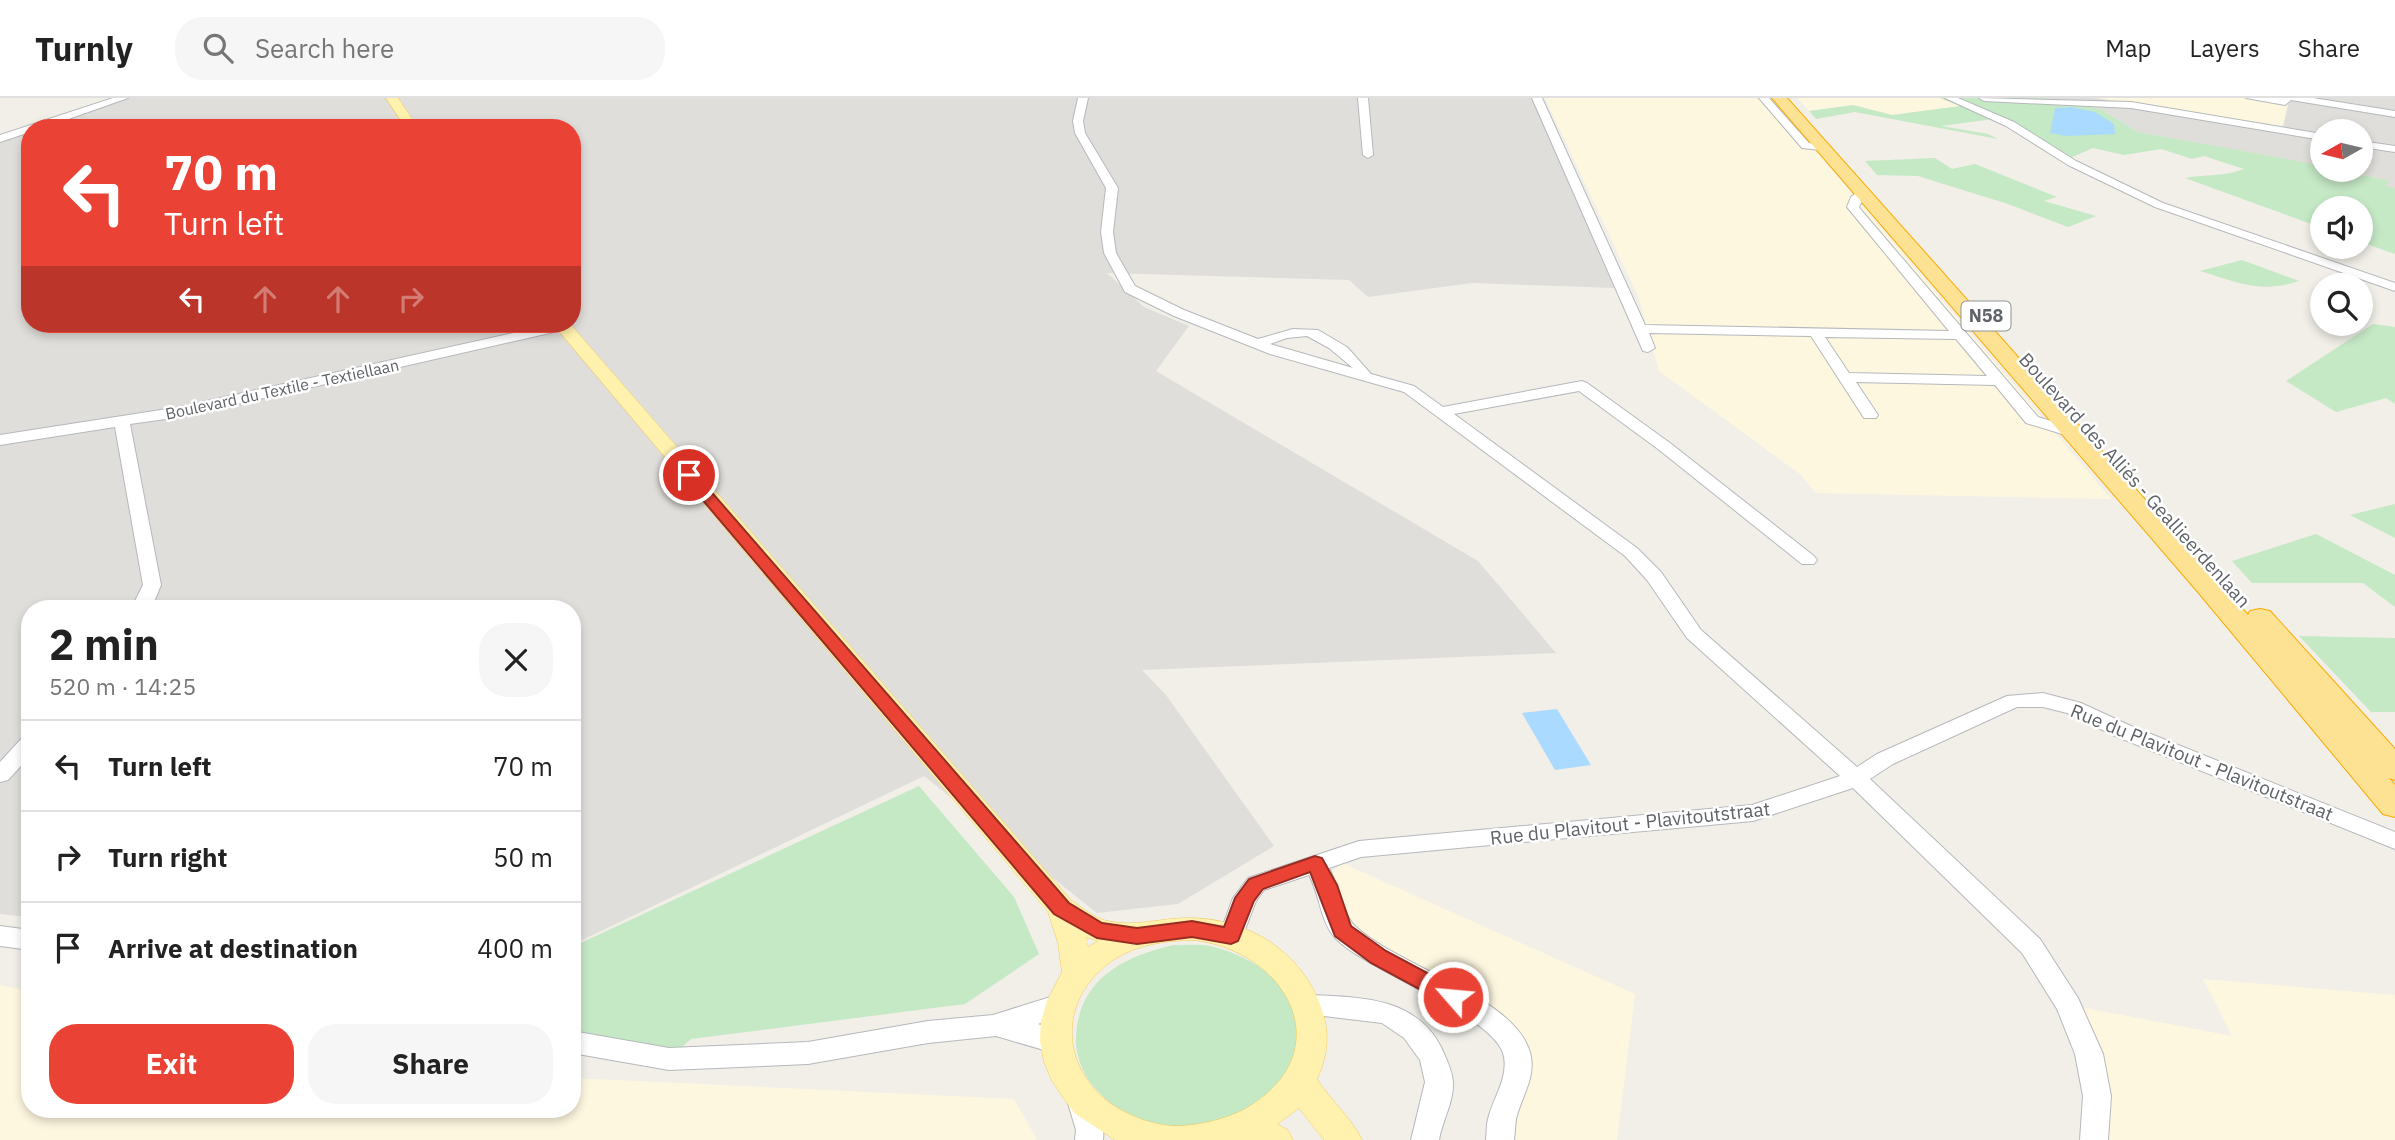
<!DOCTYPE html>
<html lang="en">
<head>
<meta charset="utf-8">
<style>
  :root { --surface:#fff; --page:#f6f6f6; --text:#222; --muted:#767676; --line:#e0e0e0; --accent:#ea4335 }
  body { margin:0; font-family:"IBM Plex Sans",sans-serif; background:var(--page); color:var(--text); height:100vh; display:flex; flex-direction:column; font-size:26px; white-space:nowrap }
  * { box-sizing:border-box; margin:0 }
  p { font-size:23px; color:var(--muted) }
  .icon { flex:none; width:38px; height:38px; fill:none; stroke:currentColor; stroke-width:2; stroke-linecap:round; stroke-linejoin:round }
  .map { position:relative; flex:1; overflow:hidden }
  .side { position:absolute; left:21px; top:502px; width:560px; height:518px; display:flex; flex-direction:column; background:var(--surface); border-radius:28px; box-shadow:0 4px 10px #0003 }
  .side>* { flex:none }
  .hud { position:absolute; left:21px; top:21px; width:560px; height:214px; border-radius:28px; box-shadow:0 4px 10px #0003; background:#ea4335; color:#fff; overflow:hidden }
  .needle { width:46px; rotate:262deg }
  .fabs { position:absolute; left:2310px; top:21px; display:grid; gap:14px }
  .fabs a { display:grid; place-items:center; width:63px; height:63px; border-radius:50%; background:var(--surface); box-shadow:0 4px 10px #0003; font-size:35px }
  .pin { position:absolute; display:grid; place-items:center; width:60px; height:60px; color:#fff; margin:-30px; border:4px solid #fff; border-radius:50%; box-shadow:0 2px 7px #0007 }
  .me { position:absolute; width:77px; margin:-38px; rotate:297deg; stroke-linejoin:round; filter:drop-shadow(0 0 5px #0008) }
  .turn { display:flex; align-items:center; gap:24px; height:147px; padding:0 28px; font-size:32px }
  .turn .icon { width:91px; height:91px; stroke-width:2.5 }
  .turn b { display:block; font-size:49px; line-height:60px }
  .lanes { display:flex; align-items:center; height:66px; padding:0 28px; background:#0003; justify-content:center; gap:35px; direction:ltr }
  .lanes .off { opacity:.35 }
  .round { display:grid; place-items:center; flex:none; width:74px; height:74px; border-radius:28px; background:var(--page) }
  .overview { display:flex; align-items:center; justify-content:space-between; height:119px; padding:0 28px }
  h1 { font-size:42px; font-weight:700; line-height:52px }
  .action { display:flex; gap:14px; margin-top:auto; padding:14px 28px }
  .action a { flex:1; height:80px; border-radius:28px; background:var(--accent); color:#fff; font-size:28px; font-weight:700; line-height:80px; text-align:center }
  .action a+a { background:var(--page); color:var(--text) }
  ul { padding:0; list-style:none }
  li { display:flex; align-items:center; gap:21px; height:91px; padding:0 28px; border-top:2px solid var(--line) }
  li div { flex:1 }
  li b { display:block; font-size:26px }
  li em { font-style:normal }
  header { display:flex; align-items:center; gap:42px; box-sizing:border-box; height:98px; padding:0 35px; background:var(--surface); border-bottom:2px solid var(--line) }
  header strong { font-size:33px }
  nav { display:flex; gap:38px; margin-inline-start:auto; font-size:24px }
  .search { width:490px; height:63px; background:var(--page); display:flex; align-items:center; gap:18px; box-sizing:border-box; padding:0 24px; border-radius:28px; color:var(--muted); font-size:26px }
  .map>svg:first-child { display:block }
  .commercial { fill:#fef7e0 }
  .industrial { fill:#e0deda }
  .green { fill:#c5e8c5 }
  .water { fill:#aadaff }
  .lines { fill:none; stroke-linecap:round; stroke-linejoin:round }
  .minor-casing { stroke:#b5b8bc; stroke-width:2 }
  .major-casing { stroke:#f2c960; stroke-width:1 }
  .highway-casing { stroke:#f9ab00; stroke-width:2 }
  .minor { fill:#fff; fill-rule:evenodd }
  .major { fill:#fff2af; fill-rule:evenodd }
  .highway { fill:#fde293; fill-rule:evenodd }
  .route { fill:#ea4335; stroke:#982c22; stroke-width:2 }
  .labels { text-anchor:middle; stroke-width:5; stroke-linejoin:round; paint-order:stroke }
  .far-street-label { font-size:16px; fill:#5f6368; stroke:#fff }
  .shield { fill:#fff; stroke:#8f9295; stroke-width:2 }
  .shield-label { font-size:18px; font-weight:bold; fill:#5f6368 }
  .street-label { font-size:19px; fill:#5f6368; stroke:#fff }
</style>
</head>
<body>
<header>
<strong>Turnly</strong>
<div class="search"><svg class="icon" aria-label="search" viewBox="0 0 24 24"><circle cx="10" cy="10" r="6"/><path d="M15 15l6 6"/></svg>Search here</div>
<nav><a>Map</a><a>Layers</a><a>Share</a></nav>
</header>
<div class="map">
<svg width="2395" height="1042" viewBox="0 0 2395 1042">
  <rect width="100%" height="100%" fill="#f1efe8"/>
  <path class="commercial" d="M1545,0H1771L2111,401L1816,395L1800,376L1659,273L1639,200Z
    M1797,0H1940L1961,8L1892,17L1853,7L1809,13Z
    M2095,0H2288L2283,28Z
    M1342,765L1635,896L1617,1042H1509L1503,932L1342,832L1324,782Z
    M2203,881L2395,897V1042H2090L2069,907L2232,938Z
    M0,887L30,893V1012H572V980L1014,1001L1037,1042H0Z"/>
  <path class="industrial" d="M128,0H1533L1614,190L1472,185L1368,199L1349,182L1107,175L1144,209L1189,228L1156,273L1478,463L1556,555L1142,572L1166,597L1274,748L1178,806L1097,815L924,678L572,847V511H30V819L0,816V42L30,32V226H572V30H35Z
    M2045,0H2095L2283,29L2290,0H2395V141L2361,110H2341L2390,83L2340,72H2361V33H2322V68L2138,34L2100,11Z"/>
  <path class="green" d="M1940,0H2045L2100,11L2138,34L2319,67L2322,72H2340L2390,83L2384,88L2395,90V156L2361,144V110H2322V130L2185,80C2206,76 2224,79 2244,71L2204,58L2192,61L2161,51L2124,57L2093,50L2070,60L1993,21L1941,28L1988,36L1998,41L1855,14L1816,21L1809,13L1853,7L1892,17L1960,8Z
    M1935,60L1952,71L1975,66L2057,99L2044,103L2096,118L2068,129L2008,106L1918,78L1877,77L1865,63Z
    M2242,162L2299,183C2260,196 2237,184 2200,173Z
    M2373,226L2395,229V306L2386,300L2336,314L2286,283Z
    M2395,406V440L2350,417Z
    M2316,436L2395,477V509L2363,485H2252L2232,463Z
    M2299,538L2395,540V614H2371Z
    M919,688L1014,799L1039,856L965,906L691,941L669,961L572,934V849Z
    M1173,847C1185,847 1198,846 1210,848C1254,858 1299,888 1298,938C1298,952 1295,971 1285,982C1279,990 1267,996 1259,1001C1250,1008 1240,1019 1230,1023C1195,1037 1148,1029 1117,1010C1109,1005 1101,996 1094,989C1084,979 1077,959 1076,946C1075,884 1119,860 1173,847Z"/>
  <path class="water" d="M2071,9L2095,14L2114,26L2115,36L2067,38L2050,35L2055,10Z
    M1557,611L1591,667L1555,672L1522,615Z"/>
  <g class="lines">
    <g class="minor-casing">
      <path id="minor" d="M113,0H128L43,30H30V34L0,44V37Z
        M1078,0H1088L1083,23L1085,35L1118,90L1113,134L1116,155L1135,188L1184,212L1258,241L1293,231L1318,232L1347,249L1371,276L1414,288L1443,309L1582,283L1587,285L1670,345L1814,458L1817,462L1814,466H1802L1658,351L1579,293L1454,316L1637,450L1661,474L1701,532L1857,669L1877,656L2007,598L2043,595L2081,605L2131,628L2395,734V751L2115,638L2067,615L2043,609H2017L1893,666L1870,681L2040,841L2078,900L2103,956L2111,998L2108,1042H2080L2083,998L2075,956L2057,911L2022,855L1853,690L1753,723L1361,759L1329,770C1338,786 1343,817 1355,828C1398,869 1521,900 1531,959C1535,981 1521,1000 1516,1021C1515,1028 1515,1035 1514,1042H1486C1487,1035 1486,1028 1488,1021C1493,1000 1508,981 1504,959C1498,919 1369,874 1336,841C1320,824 1320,797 1309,777L1264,792L1256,803L1240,845L1231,848L1222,845L1219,838L1233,800L1248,780L1359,743L1752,707L1840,678L1687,540L1647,482L1625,458L1404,294L1270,256L1174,218L1125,194L1104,155L1101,134L1106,90L1075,35L1073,23ZM1307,238L1329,250L1353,270L1270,246L1287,240Z
        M1358,0H1368L1373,57L1368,60L1363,57Z
        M1532,0H1542L1645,227L1949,233L1847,109L1851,99L1860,92L1866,95L1859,109L1862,113L2038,319L2078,331L2080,334L2072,339L2026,325L1995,287L1856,284L1878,317L1876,320H1864L1811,238L1649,235L1655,250L1648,254L1643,253ZM1825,239L1956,241L1987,278L1849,275Z
        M1759,0H1769L1809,45L1829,49V53L1802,50Z
        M1945,0H1958L2014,24L2076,63L2163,105L2395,185V193L2155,109L2068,67L2006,28Z
        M1979,0L2131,4L2322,36V42L2131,10L1984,3Z
        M2246,0H2313L2395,13V19L2291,2L2285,7Z
        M2361,43L2395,48V54L2361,49Z
        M554,226L570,228L563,232L180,319L130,326L161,487L151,511H131L143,487L115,329L0,347V337L180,309Z
        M30,638V658L8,682L0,684V664L22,640Z
        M0,828L30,832V852L0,848Z
        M1060,896L1069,899L1073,906L1069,913L1038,926L1064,936L1067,944L1064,952L1054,955L996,938L928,945L808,966L669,972L572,955V933L669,950L808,944L928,923L993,917Z
        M1308,897C1357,899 1415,898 1441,949C1446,960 1452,972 1453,984C1454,1004 1442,1023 1439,1042H1411L1425,984L1420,962L1404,940L1382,925L1299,915L1295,908L1299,901Z
        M1081,990L1091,994C1098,1008 1105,1026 1103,1042H1075L1076,1032L1067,1002L1071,994Z"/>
    </g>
    <g class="major-casing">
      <path id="major" d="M386,0H398L418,30H406Z
        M553,226H570L1071,802C1083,810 1095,821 1108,823C1133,829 1158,821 1183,820C1240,818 1293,847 1317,899C1330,928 1330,953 1317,981C1330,1002 1351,1019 1362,1042H1324L1299,1010L1277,1026L1288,1032L1293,1042H1115L1074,1015L1052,983L1044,964L1040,943L1041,923L1047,903L1062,874L1058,845L1048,814ZM1086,839L1098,843L1088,849ZM1193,842C1288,852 1343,955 1245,1011C1224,1022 1197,1028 1174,1028C1154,1027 1135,1020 1119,1011C1060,976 1055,902 1112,863C1137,846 1164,843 1193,842Z"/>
    </g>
    <g class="highway-casing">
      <path id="highway" d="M1772,0H1787L2248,517L2250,513L2260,511L2270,513L2395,651V682L2389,680L2395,687V719L2383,716L2198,494Z"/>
    </g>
    <use href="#minor" class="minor"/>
    <use href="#major" class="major"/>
    <use href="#highway" class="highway"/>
  </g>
  <path class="route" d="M689,373L694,374L1069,805L1102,825L1137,830L1192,823L1224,829L1235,800L1249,781L1315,758L1322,760L1337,787L1351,828L1386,853L1461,893L1464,899L1461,905L1453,907L1445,905L1371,865L1335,838L1310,774L1263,791L1254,803L1238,843L1231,846L1192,839L1137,846L1097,840L1054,816L684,380L682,377Z"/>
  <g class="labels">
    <g class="far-street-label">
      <text transform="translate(282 291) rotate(-12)" y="6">Boulevard du Textile - Textiellaan</text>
    </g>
    <rect class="shield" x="1961.5" y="203.5" width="49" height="29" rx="5"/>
    <g class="shield-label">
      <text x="1986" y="224">N58</text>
    </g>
    <g class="street-label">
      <text transform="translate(2135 382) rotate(48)" y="7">Boulevard des Alliés - Geallieerdenlaan</text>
      <text transform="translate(2202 664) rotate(22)" y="7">Rue du Plavitout - Plavitoutstraat</text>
      <text transform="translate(1630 725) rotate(-6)" y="7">Rue du Plavitout - Plavitoutstraat</text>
    </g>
  </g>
</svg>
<div class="fabs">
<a><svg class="needle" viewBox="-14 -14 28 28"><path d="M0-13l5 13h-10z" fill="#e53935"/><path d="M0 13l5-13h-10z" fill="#767676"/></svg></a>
<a><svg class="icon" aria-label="sound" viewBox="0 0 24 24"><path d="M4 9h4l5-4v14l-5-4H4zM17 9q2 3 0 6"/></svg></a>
<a><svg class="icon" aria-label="search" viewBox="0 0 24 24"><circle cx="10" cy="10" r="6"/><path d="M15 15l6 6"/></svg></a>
</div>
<div class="pin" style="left:689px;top:377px;background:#d93025"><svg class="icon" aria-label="arrive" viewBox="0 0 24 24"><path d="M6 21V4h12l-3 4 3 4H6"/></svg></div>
<svg class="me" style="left:1453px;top:899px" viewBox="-20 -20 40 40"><circle r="17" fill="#ea4335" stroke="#fff" stroke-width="3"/><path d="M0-11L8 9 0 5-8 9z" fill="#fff"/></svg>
<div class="hud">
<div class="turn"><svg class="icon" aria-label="left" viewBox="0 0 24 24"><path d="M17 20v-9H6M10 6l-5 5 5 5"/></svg><div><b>70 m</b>Turn left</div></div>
<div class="lanes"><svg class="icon" aria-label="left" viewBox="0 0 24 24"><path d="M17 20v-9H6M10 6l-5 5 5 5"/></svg><svg class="icon off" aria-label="ahead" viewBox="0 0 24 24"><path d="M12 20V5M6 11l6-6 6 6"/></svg><svg class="icon off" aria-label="ahead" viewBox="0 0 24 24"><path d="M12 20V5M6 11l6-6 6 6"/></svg><svg class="icon off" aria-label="right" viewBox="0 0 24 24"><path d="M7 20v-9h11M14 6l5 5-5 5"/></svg></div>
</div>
<section class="side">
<div class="overview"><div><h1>2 min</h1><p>520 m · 14:25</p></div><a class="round"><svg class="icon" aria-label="close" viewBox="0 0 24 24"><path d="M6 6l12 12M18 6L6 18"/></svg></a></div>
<ul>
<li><svg class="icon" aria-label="left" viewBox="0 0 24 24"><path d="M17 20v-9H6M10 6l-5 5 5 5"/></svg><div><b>Turn left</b></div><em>70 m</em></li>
<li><svg class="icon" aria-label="right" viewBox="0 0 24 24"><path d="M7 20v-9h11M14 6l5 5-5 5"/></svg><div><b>Turn right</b></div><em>50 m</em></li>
<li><svg class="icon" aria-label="arrive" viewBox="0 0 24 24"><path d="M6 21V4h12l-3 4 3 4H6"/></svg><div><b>Arrive at destination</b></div><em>400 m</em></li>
</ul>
<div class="action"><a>Exit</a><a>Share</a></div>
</section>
</div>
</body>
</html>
